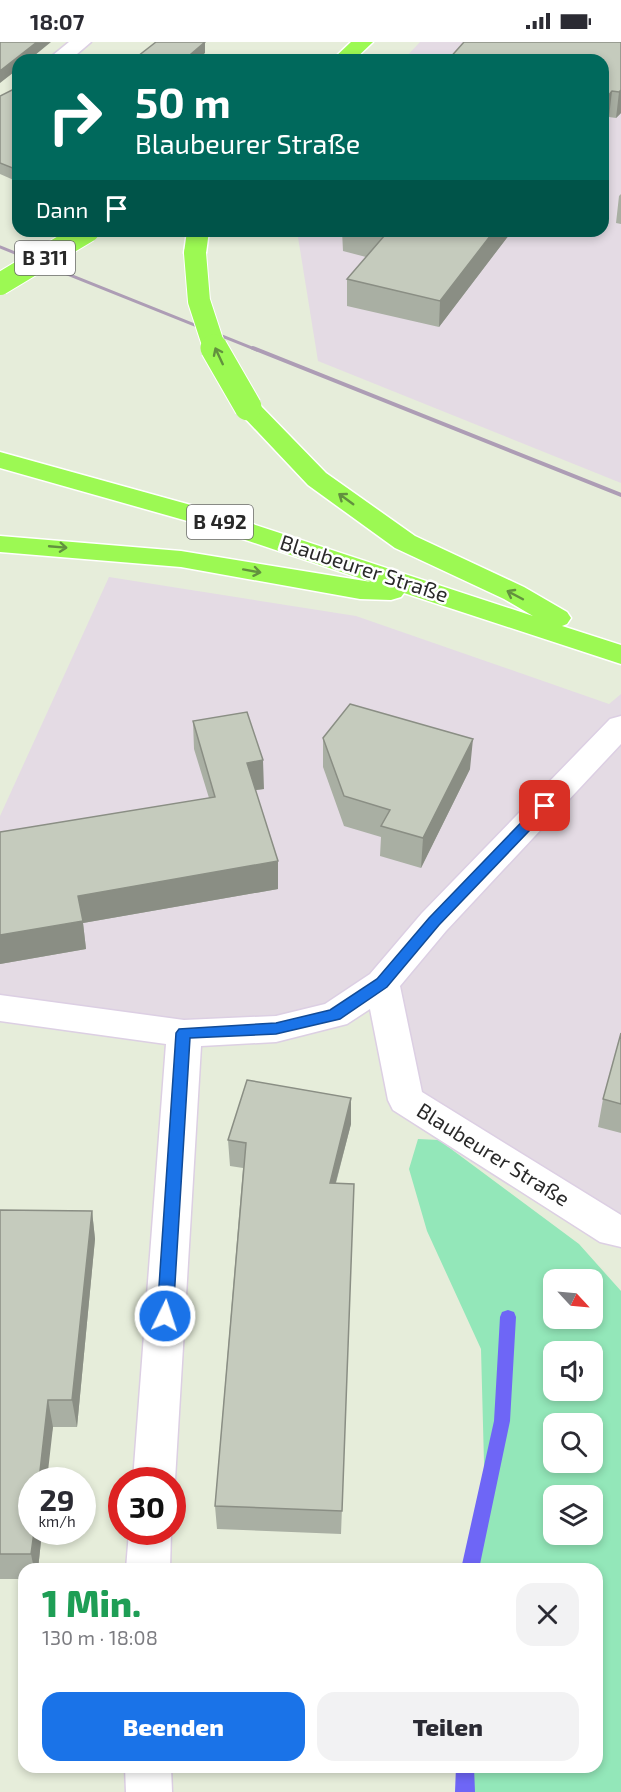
<!DOCTYPE html>
<html lang="de">
<head>
<meta charset="utf-8">
<style>
  :root { --surface:#fff; --page:#f2f2f3; --text:#2b2b33; --muted:#7c7c81; --accent:#1a73e8 }
  body { margin:0; font-family:"Exo 2",sans-serif; background:var(--page); color:var(--text); height:100vh; display:flex; flex-direction:column; font-size:22px; white-space:nowrap }
  * { box-sizing:border-box; margin:0 }
  p { font-size:20px; color:var(--muted) }
  .icon { flex:none; width:33px; height:33px; fill:none; stroke:currentColor; stroke-width:2; stroke-linecap:round; stroke-linejoin:round }
  .map { position:relative; flex:1; overflow:hidden }
  .drawer { position:absolute; left:18px; top:1521px; width:585px; height:210px; display:flex; flex-direction:column; background:var(--surface); border-radius:18px; box-shadow:0 3px 9px #0003 }
  .drawer>* { flex:none }
  .top-card { position:absolute; left:12px; top:12px; width:597px; height:183px; border-radius:18px; box-shadow:0 3px 9px #0003; background:#00695c; color:#fff; overflow:hidden }
  .needle { width:39px; rotate:116deg }
  .buttons { position:absolute; left:543px; top:1227px; display:grid; gap:12px }
  .buttons a { display:grid; place-items:center; width:60px; height:60px; border-radius:12px; background:var(--surface); box-shadow:0 3px 9px #0003; font-size:30px }
  .speed { position:absolute; left:18px; top:1425px; display:flex; gap:12px; font-size:30px; font-weight:700; text-align:center }
  .speed>* { display:grid; place-content:center; width:78px; height:78px; border-radius:50%; background:var(--surface); box-shadow:0 3px 9px #0003; line-height:1 }
  .speed small { font-size:15px; font-weight:400 }
  .speed .limit { border:9px solid #d22; background:#fff; color:#111 }
  .pin { position:absolute; display:grid; place-items:center; width:51px; height:51px; color:#fff; margin:-26px; border-radius:12px; box-shadow:0 3px 9px #0006 }
  .me { position:absolute; width:66px; margin:-33px; rotate:4deg; stroke-linejoin:round; filter:drop-shadow(0 0 4px #0008) }
  .turn { display:flex; align-items:center; gap:21px; height:126px; padding:0 24px; font-size:27px }
  .turn .icon { width:78px; height:78px; stroke-width:2.5 }
  .turn b { display:block; font-size:42px; line-height:51px }
  .then { display:flex; align-items:center; height:57px; padding:0 24px; background:#0003; gap:12px; font-size:22px }
  .round { display:grid; place-items:center; flex:none; width:63px; height:63px; border-radius:18px; background:var(--page) }
  .head { display:flex; align-items:center; justify-content:space-between; height:102px; padding:0 24px }
  h1 { font-size:36px; font-weight:800; line-height:45px; color:#1e9e55 }
  .action { display:flex; gap:12px; margin-top:auto; padding:12px 24px }
  .action a { flex:1; height:69px; border-radius:18px; background:var(--accent); color:#fff; font-size:24px; font-weight:800; line-height:69px; text-align:center }
  .action a+a { background:var(--page); color:var(--text) }
  .status { display:flex; justify-content:space-between; align-items:center; height:42px; padding:0 30px; background:var(--surface); direction:ltr }
  .status svg { height:16px; fill:currentColor }
  .map>svg:first-child { display:block }
  .industrial { fill:#e4dbe4 }
  .green { fill:#93e7b9; fill-rule:evenodd }
  .lines { fill:none; stroke-linecap:round; stroke-linejoin:round }
  .stream { fill:#6e66f6; fill-rule:evenodd }
  .street-casing { stroke:#dccfe3; stroke-width:3 }
  .primary-casing { stroke:#fff; stroke-width:3 }
  .street { fill:#fff; fill-rule:evenodd }
  .primary { fill:#9cf953; fill-rule:evenodd }
  .rail-far1 { stroke:#ad9db5; stroke-width:3 }
  .rail { stroke:#ad9db5; stroke-width:4 }
  .primary-bridge-far1-casing { stroke:#fff; stroke-width:24; stroke-linecap:butt }
  .primary-bridge-casing { stroke:#fff; stroke-width:29; stroke-linecap:butt }
  .primary-bridge-far1 { stroke:#9cf953; stroke-width:22 }
  .primary-bridge { stroke:#9cf953; stroke-width:27 }
  .wall { fill:#a9afa3 }
  .shaded-wall { fill:#8a8e84 }
  .building { fill:#c5cbbd; stroke:#8a8e84; stroke-width:1.5 }
  .oneway { stroke:#62913e }
  .route { fill:#1a73e8; stroke:#114b97; stroke-width:1.5 }
  .labels { text-anchor:middle; stroke-width:5; stroke-linejoin:round; paint-order:stroke }
  .shield { fill:#fff; stroke:#696969; stroke-width:1.5 }
  .shield-label { font-size:20px; font-weight:bold; fill:#292929 }
  .street-label { font-size:21px; fill:#292929; stroke:#fff }
</style>
</head>
<body>
<div class="status"><b>18:07</b><svg viewBox="0 0 49 12"><path d="M0 12V9h3v3zM5 12V6h3v6zM10 12V3h3v9zM15 12V0h3v12zM26 1h20v11H26zM47 4h2v5h-2z"/></svg></div>
<div class="map">
<svg width="621" height="1750" viewBox="0 0 621 1750">
  <rect width="100%" height="100%" fill="#e6edda"/>
  <path class="industrial" d="M420,0H621V441L318,319L297,189H603V18H403Z
    M109,535L356,574L609,662L621,652V1198L406,1058L382,942L276,987L0,966V774Z"/>
  <path class="green" d="M418,1097L439,1098L579,1202L621,1249V1750H459L458,1725H597V1527H470L485,1459L481,1307L427,1189L409,1127ZM554,1238H592V1276H554ZM554,1310H592V1348H554ZM554,1382H592V1420H554ZM554,1454H592V1492H554Z"/>
  <g class="lines">
    <path class="stream" d="M508,1268L514,1270L516,1275L510,1379L479,1527H461L494,1379L500,1275L502,1270Z
      M456,1725H474L475,1750H455Z"/>
    <g class="street-casing">
      <path id="street" d="M69,0H91L70,18H47Z
        M621,674V702L446,889L400,944L422,1050L621,1173V1205L600,1200L393,1068L388,1058L370,967L347,982L276,1000L201,1004L175,1438L172,1443V1438H133L166,1002L0,979V953L184,978L276,974L325,962L370,932L422,871L610,677Z
        M129,1490H171L170,1527H126Z
        M125,1725H171L172,1750H126Z"/>
    </g>
    <g class="primary-casing">
      <path id="primary" d="M351,0H373L354,18H332Z
        M187,189H209L206,211L203,216L195,218L187,216L184,211Z
        M248,357L257,360L326,431L415,494L524,545L567,570L571,576L567,582L562,584L621,603V622L404,551L401,555L391,558L360,557L181,525L0,510V494L181,509L371,540L198,482L0,426V410L216,470L533,574L504,557L395,506L308,443L239,370L235,365L239,360Z"/>
    </g>
    <use href="#street" class="street"/>
    <use href="#primary" class="primary"/>
    <path class="rail-far1" d="M0,205L257,308"/>
    <path class="rail" d="M253,306L621,453"/>
    <g class="primary-bridge-far1-casing">
      <path id="primary-bridge-far1" d="M195,211L199,259L215,308
        M0,242L88,189"/>
    </g>
    <g class="primary-bridge-casing">
      <path id="primary-bridge" d="M214,306L248,365"/>
    </g>
    <use href="#primary-bridge-far1" class="primary-bridge-far1"/>
    <use href="#primary-bridge" class="primary-bridge"/>
  </g>
  <path class="wall" d="M621,0V71L616,76L609,75L603,82V18Z
    M18,45V138L16,139L0,132V54Z
    M621,152V182L616,181L619,154Z
    M342,189H512L439,285L347,264V237L366,215L343,209Z
    M193,679L264,747L255,748L278,847L83,881L86,907L0,922V790L209,756L194,707Z
    M323,696L470,727L421,826L380,814L381,795L344,784L323,725Z
    M621,991V1091L598,1085L603,1057Z
    M351,1082L336,1141L354,1142L341,1492L217,1487L215,1464L243,1126L230,1124L228,1098Z
    M0,1168L92,1169L95,1197L77,1385H53L32,1490H42L38,1527H24V1537H0Z"/>
  <path class="shaded-wall" d="M37,0H51L29,18H18V27L0,41V29Z
    M205,0V11L197,18H184Z
    M621,48V71L616,76L619,50Z
    M612,49L609,75L603,82V60Z
    M18,125V138L16,139L15,127Z
    M494,189H512L439,285L440,259Z
    M473,697L470,727L421,826L423,796Z
    M263,718L264,747L247,749V721Z
    M278,819V847L83,881L86,907L0,922V893L78,854Z
    M351,1056V1082L329,1166L330,1141Z
    M92,1169L95,1197L77,1385L72,1358Z
    M48,1358L53,1385L47,1438H39Z
    M34,1490H42L38,1527H34L31,1512Z"/>
  <path class="building" d="M0,0H37L0,29Z
    M156,0H205L184,18H133Z
    M464,0H621V48L619,50L612,49L603,60V18H448Z
    M18,45V125L15,127L0,121V54Z
    M368,189H494L440,259L347,237L385,193Z
    M350,662L473,697L423,796L381,784L390,768L344,754L323,696Z
    M247,670L263,718L247,721L278,819L78,854L83,879L0,893V790L215,755L193,679Z
    M621,991V1062L603,1057Z
    M247,1038L351,1056L330,1141L354,1142L342,1469L215,1464L246,1101L228,1098Z
    M0,1168L92,1169L72,1358H48L39,1438H32V1490H34L31,1512H0Z"/>
  <defs><path id="oneway-shaft" d="M-6 0H5M1.5-3L5.5 0L1.5 3" fill="none" stroke-width="1.6" stroke-linecap="round" stroke-linejoin="round" transform="scale(1.5)"/></defs>
  <g class="oneway">
    <use href="#oneway-shaft" transform="translate(219 314) rotate(-115)"/>
    <use href="#oneway-shaft" transform="translate(346 457) rotate(-144)"/>
    <use href="#oneway-shaft" transform="translate(58 505) rotate(5)"/>
    <use href="#oneway-shaft" transform="translate(252 529) rotate(10)"/>
    <use href="#oneway-shaft" transform="translate(515 553) rotate(-152)"/>
  </g>
  <path class="route" d="M545,759L550,760L552,764L550,767L439,883L387,945L340,977L276,992L190,996L173,1274L170,1278L165,1281L159,1278L157,1274L176,991L179,987L276,981L330,968L377,937L429,876L541,760Z"/>
  <g class="labels">
    <g class="shield">
      <rect x="15" y="199" width="60" height="34" rx="4.5"/>
      <rect x="187" y="463" width="66" height="34" rx="4.5"/>
    </g>
    <g class="shield-label">
      <text x="45" y="223">B 311</text>
      <text x="220" y="487">B 492</text>
    </g>
    <g class="street-label">
      <text transform="translate(364 527) rotate(18)" y="7">Blaubeurer Straße</text>
      <text transform="translate(493 1113) rotate(32)" y="7">Blaubeurer Straße</text>
    </g>
  </g>
</svg>
<div class="buttons">
<a><svg class="needle" viewBox="-14 -14 28 28"><path d="M0-13l5 13h-10z" fill="#e53935"/><path d="M0 13l5-13h-10z" fill="#7c7c81"/></svg></a>
<a><svg class="icon" aria-label="sound" viewBox="0 0 24 24"><path d="M4 9h4l5-4v14l-5-4H4zM17 9q2 3 0 6"/></svg></a>
<a><svg class="icon" aria-label="search" viewBox="0 0 24 24"><circle cx="10" cy="10" r="6"/><path d="M15 15l6 6"/></svg></a>
<a><svg class="icon" aria-label="layers" viewBox="0 0 24 24"><path d="M12 4l9 5-9 5-9-5zM3 14l9 5 9-5"/></svg></a>
</div>
<div class="speed"><div>29<small>km/h</small></div><div class="limit">30</div></div>
<div class="pin" style="left:545px;top:764px;background:#d93025"><svg class="icon" aria-label="arrive" viewBox="0 0 24 24"><path d="M6 21V4h12l-3 4 3 4H6"/></svg></div>
<svg class="me" style="left:165px;top:1274px" viewBox="-20 -20 40 40"><circle r="17" fill="#1a73e8" stroke="#fff" stroke-width="3"/><path d="M0-11L8 9 0 5-8 9z" fill="#fff"/></svg>
<div class="top-card">
<div class="turn"><svg class="icon" aria-label="right" viewBox="0 0 24 24"><path d="M7 20v-9h11M14 6l5 5-5 5"/></svg><div><b>50 m</b>Blaubeurer Straße</div></div>
<div class="then">Dann<svg class="icon" aria-label="arrive" viewBox="0 0 24 24"><path d="M6 21V4h12l-3 4 3 4H6"/></svg></div>
</div>
<section class="drawer">
<div class="head"><div><h1>1 Min.</h1><p>130 m · 18:08</p></div><a class="round"><svg class="icon" aria-label="close" viewBox="0 0 24 24"><path d="M6 6l12 12M18 6L6 18"/></svg></a></div>
<div class="action"><a>Beenden</a><a>Teilen</a></div>
</section>
</div>
</body>
</html>
